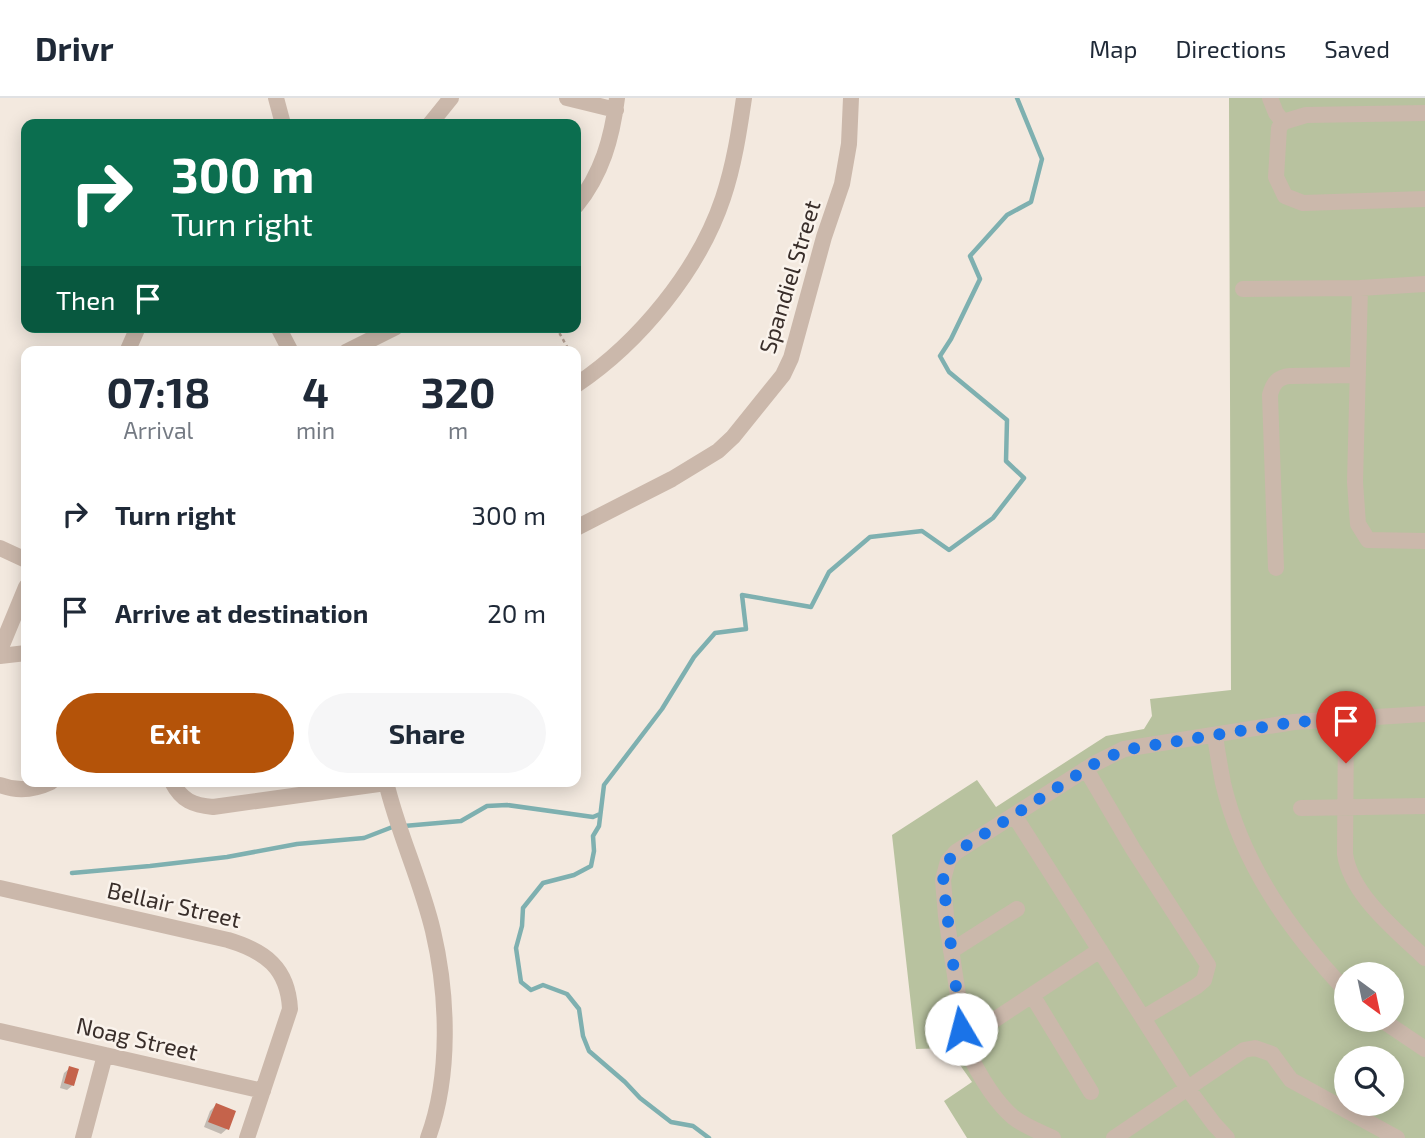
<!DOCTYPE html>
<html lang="en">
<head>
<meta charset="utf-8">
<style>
  :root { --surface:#fff; --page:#f6f6f7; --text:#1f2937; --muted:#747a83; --line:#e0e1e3; --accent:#b45309 }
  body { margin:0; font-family:"Exo 2",sans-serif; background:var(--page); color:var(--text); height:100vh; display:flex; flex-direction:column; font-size:26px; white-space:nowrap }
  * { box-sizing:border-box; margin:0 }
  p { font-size:23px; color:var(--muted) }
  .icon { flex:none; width:38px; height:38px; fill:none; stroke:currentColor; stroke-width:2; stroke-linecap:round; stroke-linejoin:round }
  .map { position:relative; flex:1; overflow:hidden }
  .details { position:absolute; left:21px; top:248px; width:560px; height:441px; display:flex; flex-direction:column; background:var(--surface); border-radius:14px; box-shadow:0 4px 18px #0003 }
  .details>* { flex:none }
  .banner { position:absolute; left:21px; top:21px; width:560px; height:214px; border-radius:14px; box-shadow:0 4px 18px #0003; background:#0b6e4f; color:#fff; overflow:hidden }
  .needle { width:46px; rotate:147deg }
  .fabs { position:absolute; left:1334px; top:864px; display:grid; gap:14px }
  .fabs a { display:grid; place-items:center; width:70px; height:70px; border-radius:50%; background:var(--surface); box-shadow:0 4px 18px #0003; font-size:35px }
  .pin { position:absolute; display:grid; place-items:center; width:60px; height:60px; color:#fff; margin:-72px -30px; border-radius:50% 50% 50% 0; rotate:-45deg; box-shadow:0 0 7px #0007 }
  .pin .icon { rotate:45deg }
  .me { position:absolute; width:77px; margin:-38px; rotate:352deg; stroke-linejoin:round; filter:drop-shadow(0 0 5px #0008) }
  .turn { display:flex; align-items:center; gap:24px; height:147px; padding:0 35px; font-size:32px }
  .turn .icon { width:91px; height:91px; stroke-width:2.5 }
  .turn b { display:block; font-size:49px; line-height:60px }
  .then { display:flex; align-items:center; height:66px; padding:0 35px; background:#0003; gap:14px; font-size:26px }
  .eta { display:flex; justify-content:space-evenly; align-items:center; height:119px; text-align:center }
  .eta b { font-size:42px; font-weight:700; line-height:49px }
  .action { display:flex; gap:14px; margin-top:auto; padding:14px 35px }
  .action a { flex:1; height:80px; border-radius:42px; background:var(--accent); color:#fff; font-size:28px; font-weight:700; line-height:80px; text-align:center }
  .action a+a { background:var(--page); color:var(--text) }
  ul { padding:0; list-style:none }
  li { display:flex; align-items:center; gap:21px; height:98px; padding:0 35px }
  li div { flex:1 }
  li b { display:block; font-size:26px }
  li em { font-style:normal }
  header { display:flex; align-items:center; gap:42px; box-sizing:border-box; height:98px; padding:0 35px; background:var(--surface); border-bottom:2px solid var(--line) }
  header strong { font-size:33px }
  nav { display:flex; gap:38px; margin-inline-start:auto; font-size:24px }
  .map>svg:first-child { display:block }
  .green { fill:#b8c29f; fill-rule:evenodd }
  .shadow { fill:#0003 }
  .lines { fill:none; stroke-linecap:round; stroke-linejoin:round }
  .stream { stroke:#7eb0b0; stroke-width:4.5 }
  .building { fill:#c5634b }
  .path { stroke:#b7a295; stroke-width:2.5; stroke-dasharray:3.5 3.5; stroke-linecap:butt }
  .minor { stroke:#cbb8ab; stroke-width:16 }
  .route { stroke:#1a73e8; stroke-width:12; stroke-dasharray:0 21.6 }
  .labels { text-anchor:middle; stroke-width:5; stroke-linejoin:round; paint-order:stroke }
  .street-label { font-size:23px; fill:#392e2a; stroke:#faf3ec }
</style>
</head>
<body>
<header>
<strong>Drivr</strong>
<nav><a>Map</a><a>Directions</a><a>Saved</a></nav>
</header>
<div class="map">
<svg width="1425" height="1040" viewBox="0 0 1425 1040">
  <rect width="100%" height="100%" fill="#f3e9df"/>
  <path class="green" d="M1229,0H1425V1040H967L944,1003L972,984L948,950L916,951L892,737L977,682L996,709L1106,638L1144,631L1152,618L1150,601L1231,592ZM1346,877H1391V922H1346ZM1346,961H1391V1006H1346Z"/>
  <path class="shadow" d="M70,970L73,987L67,992L60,990L64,975Z
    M216,1007L227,1031L221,1036L204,1029L210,1013Z"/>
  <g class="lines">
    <path class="stream" d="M404,728L461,723L487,708L507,707L593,719L600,716
      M72,775L150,768L227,759L297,746L364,740L395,728
      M709,1040L693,1028L671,1024L640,1000L625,984L589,953L583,938L579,911L567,896L543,887L531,892L521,884L516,850L522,828L523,810L543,785L574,777L591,768L594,753L593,738L599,728L604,687L662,611L694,559L715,535L746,531L742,497L811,509L829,474L870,439L922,433L949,452L993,420L1024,380L1006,363L1007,322L949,274L940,258L951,241L980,181L970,158L1007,117L1031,104L1042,61L1017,0"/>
  </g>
  <path class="building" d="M69,968L79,971L74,988L64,985Z
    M216,1005L236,1013L229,1032L208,1024Z"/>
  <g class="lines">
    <path class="path" d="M556,229L570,254"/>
    <path class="minor" d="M276,0L283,26
      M567,0L616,12
      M1270,0L1276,15L1283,24
      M1425,15L1306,17L1283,24L1279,30L1276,79L1285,98L1303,105L1425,101
      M430,26L451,0
      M576,108C602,76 612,40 617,0
      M1360,190L1355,384L1358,426L1368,442L1425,443
      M1243,191L1360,190L1425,186
      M278,229L291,254
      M127,254L138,229
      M346,254L396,229
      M576,287C639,245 699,172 723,100C734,67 739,34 744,0
      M576,430L672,381L718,353L733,339L783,277L791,260L824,139L842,86L849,46L851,0
      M0,450L26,462
      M1276,470L1270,297C1273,285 1278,279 1290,278L1358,277
      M0,552L26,489
      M0,558L26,555
      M1346,620L1345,756C1351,797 1396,832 1425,860
      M1215,637C1217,653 1220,669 1223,685C1242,766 1290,833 1346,893
      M1086,671L1133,751L1208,867L1204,882L1197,888L1143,920
      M172,684C182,703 193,707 213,709L386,685
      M386,684C398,735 421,782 433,833C448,897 451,978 428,1040
      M0,687C18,694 34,692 51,684
      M1301,710L1425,708
      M1014,717L1188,991L1214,1026L1227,1040
      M0,790L228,842C265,853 288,870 290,911L247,1040
      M951,853L1017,811
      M1032,897L1091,994
      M1382,922L1425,951
      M0,933L263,993
      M964,942L1100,852
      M83,1040L105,957
      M1053,1040C1040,1034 1024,1028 1013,1019C993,1002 977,973 966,950L946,818L943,782L948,763L956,754L1094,666L1124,651L1294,624L1425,616
      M1114,1040L1244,952L1255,950L1272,956L1291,982L1397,1040"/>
  </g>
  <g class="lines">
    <path class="route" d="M961,931L943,782L948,763L956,754L1094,666L1124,652L1294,624L1346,621V665"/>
  </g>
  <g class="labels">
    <g class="street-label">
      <text transform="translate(790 179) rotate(-73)" y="8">Spandiel Street</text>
      <text transform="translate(174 807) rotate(13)" y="8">Bellair Street</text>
      <text transform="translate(137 941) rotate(13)" y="8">Noag Street</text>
    </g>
  </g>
</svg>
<div class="fabs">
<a><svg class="needle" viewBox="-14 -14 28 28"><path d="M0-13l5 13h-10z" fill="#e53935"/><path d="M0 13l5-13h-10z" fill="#747a83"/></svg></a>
<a><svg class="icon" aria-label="search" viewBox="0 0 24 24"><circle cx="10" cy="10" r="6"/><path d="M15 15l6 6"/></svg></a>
</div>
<div class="pin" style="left:1346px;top:665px;background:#d93025"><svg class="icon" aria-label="arrive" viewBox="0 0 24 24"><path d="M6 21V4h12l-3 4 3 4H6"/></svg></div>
<svg class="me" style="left:961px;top:931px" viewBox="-20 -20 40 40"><circle r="19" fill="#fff"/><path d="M0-13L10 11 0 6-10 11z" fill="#1a73e8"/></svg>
<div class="banner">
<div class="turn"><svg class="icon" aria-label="right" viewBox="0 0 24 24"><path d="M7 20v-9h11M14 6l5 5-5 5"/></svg><div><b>300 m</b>Turn right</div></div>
<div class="then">Then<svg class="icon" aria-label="arrive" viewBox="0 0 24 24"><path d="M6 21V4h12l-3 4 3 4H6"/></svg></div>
</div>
<section class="details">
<div class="eta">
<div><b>07:18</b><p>Arrival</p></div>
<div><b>4</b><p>min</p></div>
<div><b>320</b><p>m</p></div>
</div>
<ul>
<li><svg class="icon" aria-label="right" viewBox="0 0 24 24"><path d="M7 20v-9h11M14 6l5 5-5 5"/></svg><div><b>Turn right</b></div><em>300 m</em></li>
<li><svg class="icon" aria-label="arrive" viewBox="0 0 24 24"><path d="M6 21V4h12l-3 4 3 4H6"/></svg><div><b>Arrive at destination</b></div><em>20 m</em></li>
</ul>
<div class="action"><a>Exit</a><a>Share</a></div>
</section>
</div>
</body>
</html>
